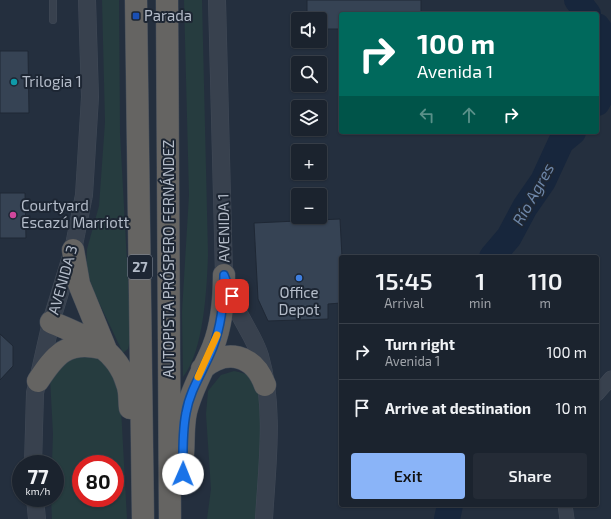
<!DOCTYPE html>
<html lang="en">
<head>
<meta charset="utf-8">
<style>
  :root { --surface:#1b232e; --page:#242b36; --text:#f1f3f6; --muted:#a0a4aa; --line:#39404a; --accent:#8ab4f8 }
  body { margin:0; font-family:"Exo 2",sans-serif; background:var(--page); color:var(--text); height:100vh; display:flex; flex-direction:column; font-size:15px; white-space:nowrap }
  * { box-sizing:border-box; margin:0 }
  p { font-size:13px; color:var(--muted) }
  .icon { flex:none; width:22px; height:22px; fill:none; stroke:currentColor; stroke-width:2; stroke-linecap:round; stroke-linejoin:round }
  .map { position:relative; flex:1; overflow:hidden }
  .drawer { position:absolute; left:339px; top:255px; width:260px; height:252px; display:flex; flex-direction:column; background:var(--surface); border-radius:4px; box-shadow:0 1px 3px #0004,0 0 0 1px var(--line) }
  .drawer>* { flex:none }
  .banner { position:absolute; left:339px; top:12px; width:260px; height:122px; border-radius:4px; box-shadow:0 1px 3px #0004,0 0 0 1px var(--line); background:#00695c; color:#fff; overflow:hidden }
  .tools { position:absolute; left:291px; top:12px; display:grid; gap:8px }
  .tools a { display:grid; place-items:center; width:36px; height:36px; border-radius:4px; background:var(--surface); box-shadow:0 1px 3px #0004,0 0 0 1px var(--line); font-size:20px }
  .speed { position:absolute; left:12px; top:455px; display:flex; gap:8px; font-size:20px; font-weight:700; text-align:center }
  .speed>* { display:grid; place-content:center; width:52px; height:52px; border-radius:50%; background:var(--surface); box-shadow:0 1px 3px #0004,0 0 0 1px var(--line); line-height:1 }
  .speed small { font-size:10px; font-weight:400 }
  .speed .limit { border:6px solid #d22; background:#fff; color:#111 }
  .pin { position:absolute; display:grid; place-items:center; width:34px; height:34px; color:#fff; margin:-17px; border-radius:8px; box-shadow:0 2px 6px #0006 }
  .me { position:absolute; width:44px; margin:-22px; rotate:1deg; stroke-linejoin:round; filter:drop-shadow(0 0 3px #0008) }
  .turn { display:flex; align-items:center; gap:14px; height:84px; padding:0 12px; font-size:18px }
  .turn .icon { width:52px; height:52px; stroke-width:2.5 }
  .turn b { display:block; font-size:28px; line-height:34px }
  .lanes { display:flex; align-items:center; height:38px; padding:0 12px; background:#0003; justify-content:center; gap:20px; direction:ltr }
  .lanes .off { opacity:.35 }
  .eta { display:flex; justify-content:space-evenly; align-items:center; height:68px; text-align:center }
  .eta b { font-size:24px; font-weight:600; line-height:28px }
  .cta { display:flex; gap:8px; margin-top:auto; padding:8px 12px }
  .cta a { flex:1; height:46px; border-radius:4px; background:var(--accent); color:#111; font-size:16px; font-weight:600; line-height:46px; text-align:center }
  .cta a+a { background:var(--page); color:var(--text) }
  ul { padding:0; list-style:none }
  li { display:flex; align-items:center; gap:12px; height:56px; padding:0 12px; border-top:1px solid var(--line) }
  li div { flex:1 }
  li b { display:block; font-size:15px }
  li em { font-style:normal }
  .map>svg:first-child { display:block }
  .green { fill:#263c3f; fill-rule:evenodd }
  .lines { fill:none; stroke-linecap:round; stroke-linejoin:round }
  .river { stroke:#17263c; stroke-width:26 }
  .building { fill:#364354; stroke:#1f2835 }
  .service-casing { stroke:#414a57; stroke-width:8 }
  .minor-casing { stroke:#414a57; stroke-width:15 }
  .tertiary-casing { stroke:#414a57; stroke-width:18 }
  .trunk-casing { stroke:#434c59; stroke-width:23 }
  .service { stroke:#38414e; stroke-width:7 }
  .minor { stroke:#38414e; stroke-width:14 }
  .tertiary { stroke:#38414e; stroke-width:17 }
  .trunk { stroke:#656462; stroke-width:22 }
  .route-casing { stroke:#114b97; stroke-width:10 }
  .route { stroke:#1a73e8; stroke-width:7 }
  .slow { stroke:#f59e0b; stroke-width:7 }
  .transit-dot { fill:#1a4fb4; stroke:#1d2633; stroke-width:1.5 }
  .culture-dot { fill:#0f9aa8; stroke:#1d2633; stroke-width:1.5 }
  .hotel-dot { fill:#d1479c; stroke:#1d2633; stroke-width:1.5 }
  .shop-dot { fill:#3f7fe0; stroke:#1d2633; stroke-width:1.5 }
  .labels { text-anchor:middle; stroke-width:4; stroke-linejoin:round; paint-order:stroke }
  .shield { fill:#1d2633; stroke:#878f9c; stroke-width:1 }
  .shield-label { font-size:14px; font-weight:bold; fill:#b4bcc9 }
  .poi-label { font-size:15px; fill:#b4bcc9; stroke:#1d2633; text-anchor:start }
  .street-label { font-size:15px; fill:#b4bcc9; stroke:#1d2633 }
  .water-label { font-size:16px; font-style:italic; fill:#6d86a8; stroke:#1d2633 }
</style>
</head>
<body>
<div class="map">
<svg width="611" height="519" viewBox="0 0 611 519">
  <rect width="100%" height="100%" fill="#242f3e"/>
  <path class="green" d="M102,0H119L120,133L131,336L128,349L123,353L94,292L86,269L87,249L99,206L105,122Z
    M184,0H202L208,254C207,287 204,351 183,377L182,312L189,195Z
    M91,352L115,370L121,408L127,519H52L51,498H55V464H52L53,434L50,378L57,365ZM81,464H115V498H81Z
    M234,371C240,372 248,374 253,379C271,400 260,491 258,519H207L211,489L206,414L208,391L221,375Z"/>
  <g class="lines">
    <path class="river" d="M577,0L588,14
      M597,26L602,33L604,90L597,103
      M492,257L509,237L525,207L543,181L561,142L573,132
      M447,519L450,505"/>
  </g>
  <path class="building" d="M307,0H421V14H341V29H320V19H307Z
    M0,51H28L29,113H0Z
    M0,193H25L26,238H0Z
    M340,219L342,257L341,303L328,304V319L268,321L258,299L254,223Z
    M0,334L13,346V366L0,380Z"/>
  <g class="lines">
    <g class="service-casing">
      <path id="service" d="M53,0V20"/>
    </g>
    <g class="minor-casing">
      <path id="minor" d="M597,394L611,378
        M565,505L567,519"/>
    </g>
    <g class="tertiary-casing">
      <path id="tertiary" d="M217,0L224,275C228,287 232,298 237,309C244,325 255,339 260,356C275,408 267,465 264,519
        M33,464L35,393L51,322L73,250L84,195L90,97L87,0
        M35,498L37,519"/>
    </g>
    <g class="trunk-casing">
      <path id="trunk" d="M136,0L143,519
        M167,0L170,519
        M73,250L79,284L106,350
        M51,322C82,335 117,347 127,384C130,391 129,400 130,408
        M202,369C226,348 254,354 265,385
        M38,381C55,355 67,340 101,348
        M183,454C184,440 183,425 186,412C192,388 204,369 213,347C222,324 224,300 224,275"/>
    </g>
    <use href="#service" class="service"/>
    <use href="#minor" class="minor"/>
    <use href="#tertiary" class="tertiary"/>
    <use href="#trunk" class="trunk"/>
  </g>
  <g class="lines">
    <g class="route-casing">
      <path id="route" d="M183,474C183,454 182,433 186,413C190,389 204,370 213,347C222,324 224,300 224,275L232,296"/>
    </g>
    <use href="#route" class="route"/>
    <path class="slow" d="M198,377L217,335"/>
  </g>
  <rect class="transit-dot" x="132" y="12" width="8" height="8" rx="2"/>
  <circle class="culture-dot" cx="14" cy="82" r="4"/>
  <circle class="hotel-dot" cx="13" cy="215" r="4"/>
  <circle class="shop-dot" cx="299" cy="278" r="4"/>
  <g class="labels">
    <rect class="shield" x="128" y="255" width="24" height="24" rx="3"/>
    <g class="shield-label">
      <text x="140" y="272">27</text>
    </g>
    <g class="poi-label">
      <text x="144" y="21">Parada</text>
      <text x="22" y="87">Trilogia 1</text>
      <text x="21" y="211">Courtyard<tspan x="21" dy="17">Escazú Marriott</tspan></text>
      <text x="299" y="298" text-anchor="middle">Office<tspan x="299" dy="17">Depot</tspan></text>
    </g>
    <g class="street-label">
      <text transform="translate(224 228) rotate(-91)" y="5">AVENIDA 1</text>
      <text transform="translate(169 259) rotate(-90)" y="5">AUTOPISTA PRÓSPERO FERNÁNDEZ</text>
      <text transform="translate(63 280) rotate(-74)" y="5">AVENIDA 3</text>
    </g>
    <g class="water-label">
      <text transform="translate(533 194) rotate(-61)" y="6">Río Agres</text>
    </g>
  </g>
</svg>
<div class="tools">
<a><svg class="icon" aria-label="sound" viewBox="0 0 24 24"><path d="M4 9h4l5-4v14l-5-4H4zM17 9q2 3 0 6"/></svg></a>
<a><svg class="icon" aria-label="search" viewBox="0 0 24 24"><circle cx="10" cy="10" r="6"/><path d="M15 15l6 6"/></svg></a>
<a><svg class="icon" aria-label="layers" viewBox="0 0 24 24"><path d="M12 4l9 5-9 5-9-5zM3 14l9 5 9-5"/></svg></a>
<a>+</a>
<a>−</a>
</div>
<div class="speed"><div>77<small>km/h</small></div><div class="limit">80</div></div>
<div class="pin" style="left:232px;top:296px;background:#d93025"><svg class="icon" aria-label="arrive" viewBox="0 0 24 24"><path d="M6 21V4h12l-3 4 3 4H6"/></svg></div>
<svg class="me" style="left:183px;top:474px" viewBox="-20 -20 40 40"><circle r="19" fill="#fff"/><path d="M0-13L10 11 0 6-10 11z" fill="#1a73e8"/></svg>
<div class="banner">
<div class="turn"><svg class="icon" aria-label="right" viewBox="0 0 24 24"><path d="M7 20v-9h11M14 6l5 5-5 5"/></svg><div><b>100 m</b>Avenida 1</div></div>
<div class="lanes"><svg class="icon off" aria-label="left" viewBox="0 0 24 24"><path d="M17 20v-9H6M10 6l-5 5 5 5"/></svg><svg class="icon off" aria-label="ahead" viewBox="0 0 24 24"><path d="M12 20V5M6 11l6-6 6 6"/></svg><svg class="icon" aria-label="right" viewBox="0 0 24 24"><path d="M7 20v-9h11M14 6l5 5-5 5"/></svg></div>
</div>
<section class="drawer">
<div class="eta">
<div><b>15:45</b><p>Arrival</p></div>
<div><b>1</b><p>min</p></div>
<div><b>110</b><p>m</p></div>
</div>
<ul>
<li><svg class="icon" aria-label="right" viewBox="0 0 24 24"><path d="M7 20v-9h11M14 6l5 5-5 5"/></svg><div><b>Turn right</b><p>Avenida 1</p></div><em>100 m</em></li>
<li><svg class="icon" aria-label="arrive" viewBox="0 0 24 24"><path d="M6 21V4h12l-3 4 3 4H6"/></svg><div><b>Arrive at destination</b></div><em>10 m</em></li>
</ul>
<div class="cta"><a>Exit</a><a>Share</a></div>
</section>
</div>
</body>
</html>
